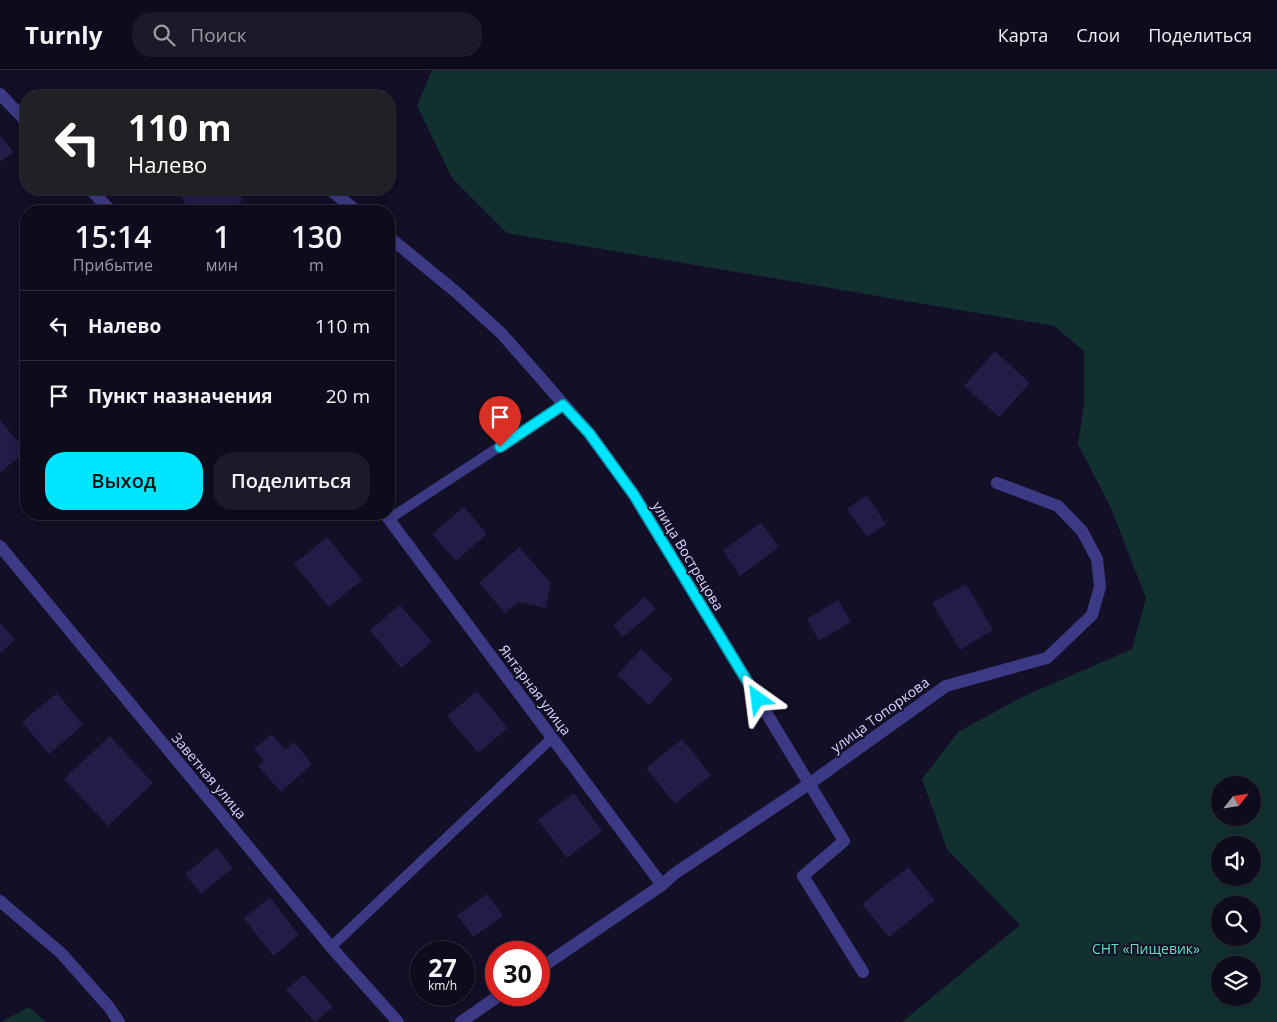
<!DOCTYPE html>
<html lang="ru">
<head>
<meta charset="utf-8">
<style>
  :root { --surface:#0e0b1c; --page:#1c1929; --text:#f1f3f6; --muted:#9b9ba3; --line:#2e2b3b; --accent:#00e5ff }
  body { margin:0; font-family:"Open Sans",sans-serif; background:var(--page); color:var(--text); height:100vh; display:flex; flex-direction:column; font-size:19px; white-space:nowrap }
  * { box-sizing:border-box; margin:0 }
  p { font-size:16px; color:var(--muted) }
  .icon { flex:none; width:28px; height:28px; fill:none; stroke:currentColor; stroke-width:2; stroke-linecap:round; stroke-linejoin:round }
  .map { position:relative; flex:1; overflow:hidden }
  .drawer { position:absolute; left:20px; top:135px; width:375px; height:315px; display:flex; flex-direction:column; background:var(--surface); border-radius:20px; box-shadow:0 2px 8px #0003,0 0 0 1px var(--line) }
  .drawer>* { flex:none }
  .top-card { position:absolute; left:20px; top:20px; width:375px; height:105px; border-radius:20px; box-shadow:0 2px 8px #0003,0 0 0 1px var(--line); background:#202124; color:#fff; overflow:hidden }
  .needle { width:32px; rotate:60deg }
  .tools { position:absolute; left:1211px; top:706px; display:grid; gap:10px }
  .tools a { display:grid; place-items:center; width:50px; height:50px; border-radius:50%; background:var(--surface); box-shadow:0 2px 8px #0003,0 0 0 1px var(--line); font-size:25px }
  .speed { position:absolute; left:410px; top:871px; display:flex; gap:10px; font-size:25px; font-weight:700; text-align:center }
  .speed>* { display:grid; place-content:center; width:65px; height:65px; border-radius:50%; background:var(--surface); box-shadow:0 2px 8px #0003,0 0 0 1px var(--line); line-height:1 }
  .speed small { font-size:12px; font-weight:400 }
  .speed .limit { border:8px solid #d22; background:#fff; color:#111 }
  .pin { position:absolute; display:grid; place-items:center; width:42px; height:42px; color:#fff; margin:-51px -21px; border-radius:50% 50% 50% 0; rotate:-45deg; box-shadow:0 0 5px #0007 }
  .pin .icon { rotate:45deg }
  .me { position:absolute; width:55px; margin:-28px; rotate:329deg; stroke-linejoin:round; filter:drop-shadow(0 0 4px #0008) }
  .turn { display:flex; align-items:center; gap:18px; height:105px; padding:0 25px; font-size:22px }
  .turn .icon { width:65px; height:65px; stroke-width:2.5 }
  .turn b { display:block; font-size:35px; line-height:42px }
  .eta { display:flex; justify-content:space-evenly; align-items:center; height:85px; text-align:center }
  .eta b { font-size:30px; font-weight:600; line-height:35px }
  .primary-button { display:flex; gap:10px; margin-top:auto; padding:10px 25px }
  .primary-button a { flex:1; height:58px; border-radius:20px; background:var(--accent); color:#111; font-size:20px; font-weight:600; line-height:58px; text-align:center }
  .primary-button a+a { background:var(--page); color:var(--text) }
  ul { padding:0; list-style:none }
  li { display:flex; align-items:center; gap:15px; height:70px; padding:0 25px; border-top:1px solid var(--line) }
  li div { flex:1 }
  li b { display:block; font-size:19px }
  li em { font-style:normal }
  header { display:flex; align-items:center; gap:30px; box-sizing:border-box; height:70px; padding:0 25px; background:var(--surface); border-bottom:1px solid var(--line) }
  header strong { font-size:24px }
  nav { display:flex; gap:28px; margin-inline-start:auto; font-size:18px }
  .search { width:350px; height:45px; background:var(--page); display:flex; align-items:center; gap:12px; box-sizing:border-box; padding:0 18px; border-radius:20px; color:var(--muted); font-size:19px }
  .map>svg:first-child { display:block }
  .green { fill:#12302f; fill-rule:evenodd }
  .building { fill:#241b47 }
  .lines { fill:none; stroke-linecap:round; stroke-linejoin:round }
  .service { stroke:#3d3a85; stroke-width:10 }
  .minor { stroke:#3d3a85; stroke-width:12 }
  .tertiary { stroke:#3d3a85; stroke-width:12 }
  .route-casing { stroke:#0095a6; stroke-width:12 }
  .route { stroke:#00e5ff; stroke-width:9 }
  .labels { text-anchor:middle; stroke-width:4; stroke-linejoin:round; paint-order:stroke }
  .street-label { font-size:14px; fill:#d9d4ff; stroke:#130f26 }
  .park-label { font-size:14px; fill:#5fe0c0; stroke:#130f26 }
</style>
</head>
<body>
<header>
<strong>Turnly</strong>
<div class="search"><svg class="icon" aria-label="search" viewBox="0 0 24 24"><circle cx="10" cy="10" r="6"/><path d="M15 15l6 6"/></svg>Поиск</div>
<nav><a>Карта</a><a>Слои</a><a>Поделиться</a></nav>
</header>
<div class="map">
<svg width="1277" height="952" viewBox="0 0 1277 952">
  <rect width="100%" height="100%" fill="#130f26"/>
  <path class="green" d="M432,0H1277V952H902L1020,855L947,779L922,709L958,662L1022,627L1132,579L1146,528L1111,438L1078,374L1084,335V281L1054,256L507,163L452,108L417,36ZM1220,715H1252V748H1220ZM1220,775H1252V808H1220ZM1220,835H1252V868H1220ZM1220,895H1252V928H1220Z
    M29,937L46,952H1Z"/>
  <path class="building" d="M0,65L13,82L0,92Z
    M174,119H234L243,130L229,141H192Z
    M995,281L1030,313L999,347L964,316Z
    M0,350L26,381L0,403Z
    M867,425L886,454L867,467L847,439Z
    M464,437L487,464L456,491L432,464Z
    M761,453L779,477L740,506L723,480Z
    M327,467L362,510L329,537L294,494Z
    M519,477L551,513L546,538L518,532L505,543L479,513Z
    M966,514L993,560L960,580L932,533Z
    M645,527L656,539L623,567L613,555Z
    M838,530L851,552L819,571L807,549Z
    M400,535L432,572L401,598L370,560Z
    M0,552L15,570L0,583Z
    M641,579L673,609L649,635L617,605Z
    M477,621L508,658L478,683L447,646Z
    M57,623L83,655L49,684L22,652Z
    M272,664L285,680L294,672L312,694L281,722L258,696L264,690L254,679Z
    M110,666L153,713L108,756L64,709Z
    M682,669L711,705L675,734L646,698Z
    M574,723L602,761L567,788L538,750Z
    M217,778L233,798L201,824L185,804Z
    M908,797L935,830L889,867L862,834Z
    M487,824L503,846L473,867L457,845Z
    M270,827L299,865L273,886L244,848Z
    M304,904L333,937L315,952L286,920Z"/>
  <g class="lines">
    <path class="service" d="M389,449L563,335
      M331,877L552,668"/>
    <path class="minor" d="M0,24L26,51
      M90,119L111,141
      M329,119L357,141
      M389,167L456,222L502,264L589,363L634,425L844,771L803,806L863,902
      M385,444L662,815
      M0,476L331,877L398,952
      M539,899L662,815L674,804L809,714L946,616L1047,588L1092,545L1100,517L1097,489L1082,461L1058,436L997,413
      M461,952L500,925"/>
    <path class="tertiary" d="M0,831L61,883L109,937L119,952"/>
  </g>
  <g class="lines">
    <g class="route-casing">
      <path id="route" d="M500,377L563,335L589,363L634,425L758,629"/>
    </g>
    <use href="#route" class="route"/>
  </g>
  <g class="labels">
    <g class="street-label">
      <text transform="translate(688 486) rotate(59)" y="5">улица Вострецова</text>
      <text transform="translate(535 620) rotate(53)" y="5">Янтарная улица</text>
      <text transform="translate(880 645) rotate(-36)" y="5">улица Топоркова</text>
      <text transform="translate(209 706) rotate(50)" y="5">Заветная улица</text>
    </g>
    <g class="park-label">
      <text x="1146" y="884">СНТ «Пищевик»</text>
    </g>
  </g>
</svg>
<div class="tools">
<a><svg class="needle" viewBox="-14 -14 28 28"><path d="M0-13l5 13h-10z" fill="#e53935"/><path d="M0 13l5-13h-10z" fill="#9b9ba3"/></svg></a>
<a><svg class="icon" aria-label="sound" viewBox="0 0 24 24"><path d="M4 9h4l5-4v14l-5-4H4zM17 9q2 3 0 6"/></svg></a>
<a><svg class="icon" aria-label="search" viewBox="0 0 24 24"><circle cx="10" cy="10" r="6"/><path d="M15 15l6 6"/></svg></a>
<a><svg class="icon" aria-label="layers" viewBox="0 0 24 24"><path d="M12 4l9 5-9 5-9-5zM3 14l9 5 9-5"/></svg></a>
</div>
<div class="speed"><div>27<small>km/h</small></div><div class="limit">30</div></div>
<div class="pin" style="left:500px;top:377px;background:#d93025"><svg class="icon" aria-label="arrive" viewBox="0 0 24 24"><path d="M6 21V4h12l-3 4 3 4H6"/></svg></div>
<svg class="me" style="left:758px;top:629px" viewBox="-20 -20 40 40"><path d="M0-17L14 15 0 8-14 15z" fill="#00e5ff" stroke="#fff" stroke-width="4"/></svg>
<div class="top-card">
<div class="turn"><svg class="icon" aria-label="left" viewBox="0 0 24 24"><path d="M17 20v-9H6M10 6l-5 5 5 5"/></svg><div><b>110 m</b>Налево</div></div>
</div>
<section class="drawer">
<div class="eta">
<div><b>15:14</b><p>Прибытие</p></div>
<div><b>1</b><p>мин</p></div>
<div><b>130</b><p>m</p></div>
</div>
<ul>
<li><svg class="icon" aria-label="left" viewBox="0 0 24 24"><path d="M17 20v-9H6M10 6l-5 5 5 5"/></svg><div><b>Налево</b></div><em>110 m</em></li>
<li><svg class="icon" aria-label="arrive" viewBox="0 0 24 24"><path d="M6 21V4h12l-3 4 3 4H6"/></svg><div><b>Пункт назначения</b></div><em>20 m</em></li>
</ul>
<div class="primary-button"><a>Выход</a><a>Поделиться</a></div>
</section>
</div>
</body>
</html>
